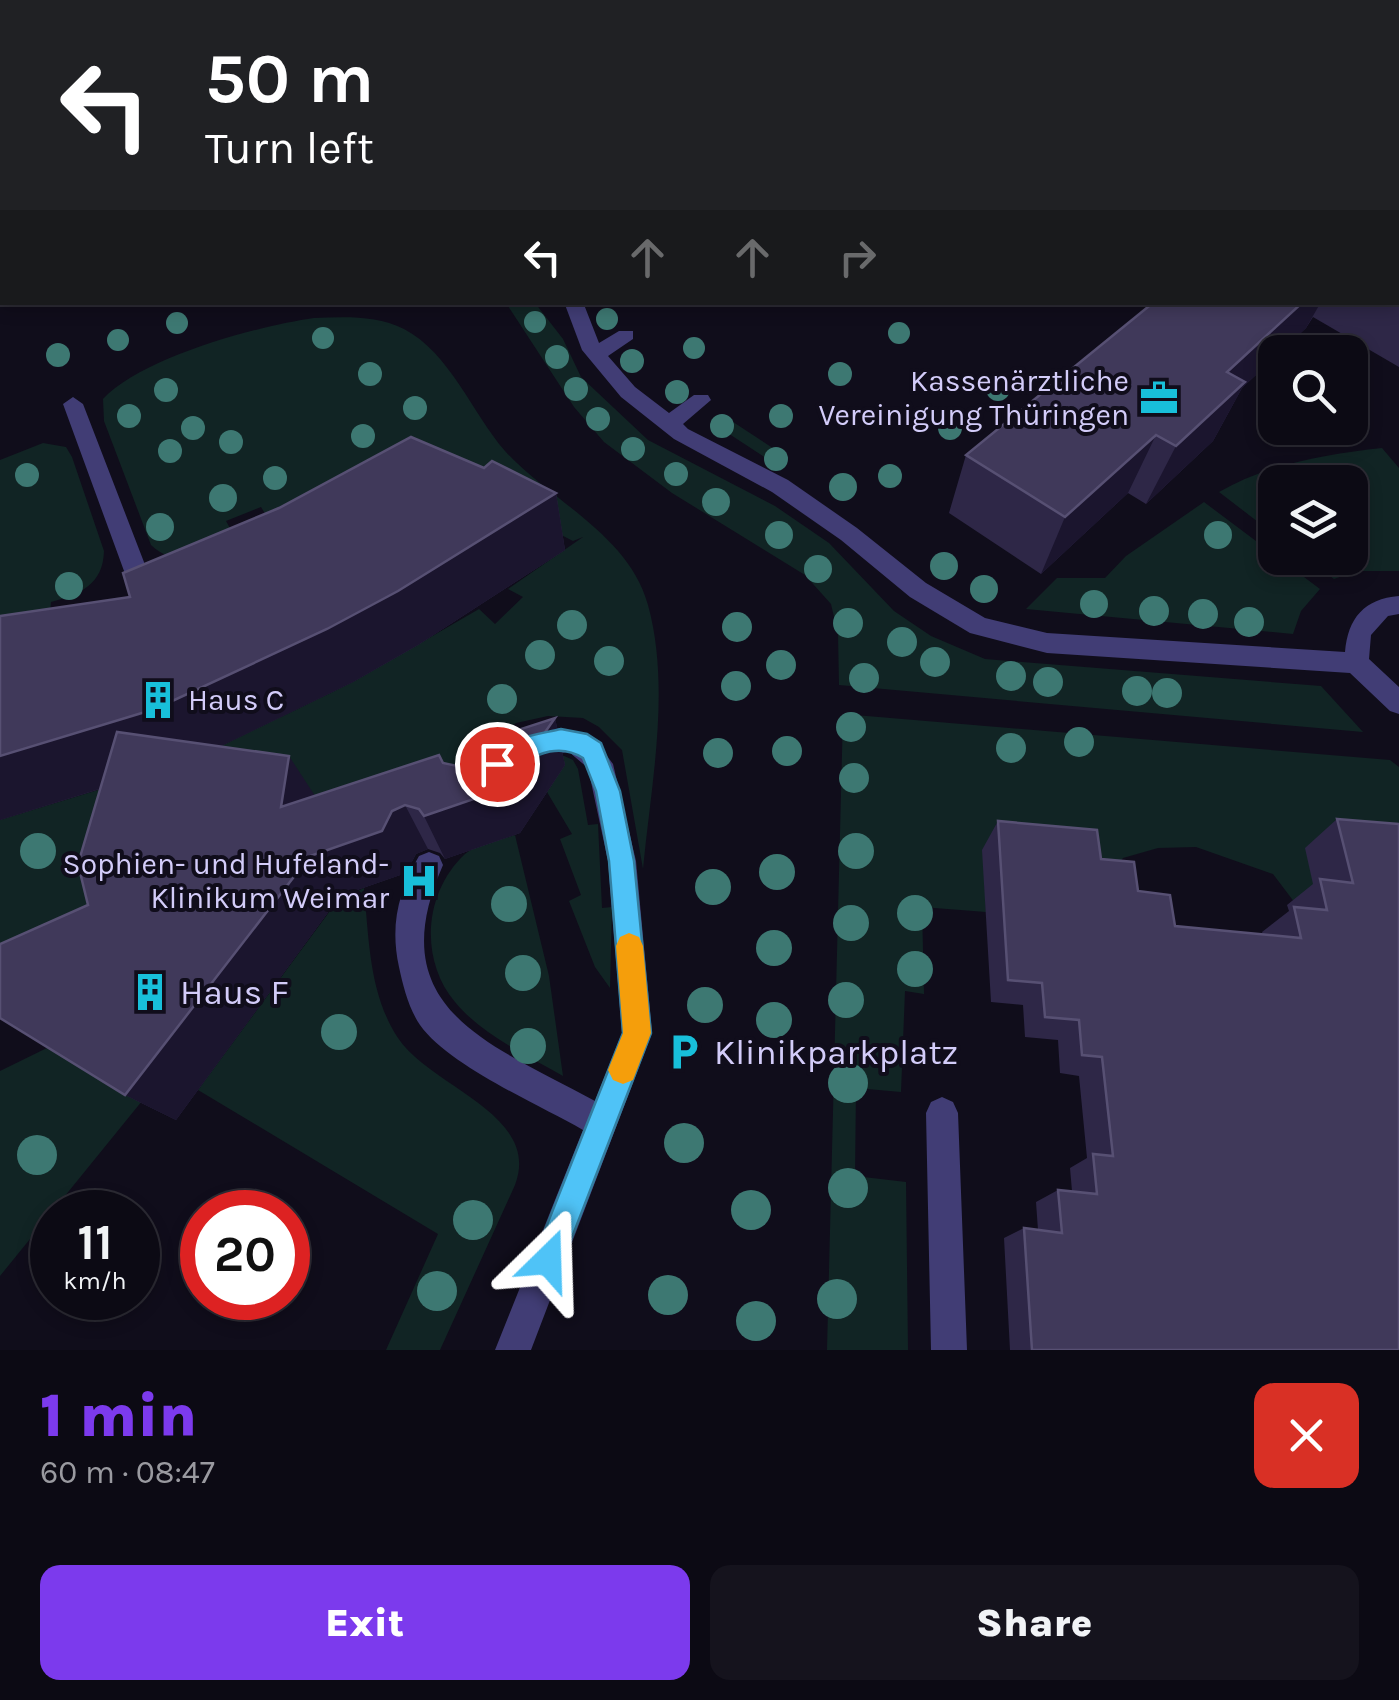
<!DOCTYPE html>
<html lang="en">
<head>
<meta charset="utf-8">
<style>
  :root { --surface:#0c0a14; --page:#15131d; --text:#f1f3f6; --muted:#9a9aa0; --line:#2c2b34; --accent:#7c3aed }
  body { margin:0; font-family:Karla,sans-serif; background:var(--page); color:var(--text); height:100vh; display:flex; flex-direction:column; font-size:38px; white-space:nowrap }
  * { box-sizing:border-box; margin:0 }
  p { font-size:32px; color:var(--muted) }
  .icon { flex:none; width:55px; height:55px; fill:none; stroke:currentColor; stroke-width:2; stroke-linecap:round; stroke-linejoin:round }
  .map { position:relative; height:1350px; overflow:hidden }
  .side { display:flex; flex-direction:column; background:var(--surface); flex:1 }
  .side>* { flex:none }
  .top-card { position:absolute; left:0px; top:0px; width:1400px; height:305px; box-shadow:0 5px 15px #0003,0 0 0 2px var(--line); background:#202124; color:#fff; overflow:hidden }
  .tools { position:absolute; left:1258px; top:335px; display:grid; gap:20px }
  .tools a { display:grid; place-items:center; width:110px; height:110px; border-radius:20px; background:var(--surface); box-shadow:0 5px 15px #0003,0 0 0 2px var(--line); font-size:50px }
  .speed { position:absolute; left:30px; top:1190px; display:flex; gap:20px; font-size:50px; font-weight:700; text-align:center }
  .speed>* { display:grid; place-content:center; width:130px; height:130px; border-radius:50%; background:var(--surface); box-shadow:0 5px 15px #0003,0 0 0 2px var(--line); line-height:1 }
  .speed small { font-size:25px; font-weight:400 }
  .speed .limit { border:15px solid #d22; background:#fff; color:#111 }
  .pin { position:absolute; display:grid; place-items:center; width:85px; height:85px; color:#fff; margin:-42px; border:5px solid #fff; border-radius:50%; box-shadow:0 2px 10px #0007 }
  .me { position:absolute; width:110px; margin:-55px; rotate:22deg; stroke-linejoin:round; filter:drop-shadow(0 0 8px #0008) }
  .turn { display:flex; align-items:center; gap:35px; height:210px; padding:0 40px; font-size:45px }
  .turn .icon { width:130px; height:130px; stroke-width:2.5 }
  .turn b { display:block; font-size:70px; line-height:85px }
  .lanes { display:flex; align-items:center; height:95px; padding:0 40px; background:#0003; justify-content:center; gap:50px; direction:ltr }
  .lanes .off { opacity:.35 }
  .round { display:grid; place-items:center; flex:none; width:105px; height:105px; border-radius:20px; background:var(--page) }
  .overview { display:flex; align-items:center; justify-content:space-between; height:170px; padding:0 40px }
  h1 { font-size:60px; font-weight:800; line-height:75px; color:var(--accent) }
  .action { display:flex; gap:20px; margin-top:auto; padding:20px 40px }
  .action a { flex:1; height:115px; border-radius:20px; background:var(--accent); color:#fff; font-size:40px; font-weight:800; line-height:115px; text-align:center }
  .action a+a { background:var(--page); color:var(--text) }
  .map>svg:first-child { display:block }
  .green { fill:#112424 }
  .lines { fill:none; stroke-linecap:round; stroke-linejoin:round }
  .minor { fill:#413d75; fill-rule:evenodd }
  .tree { fill:#3d7872 }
  .wall { fill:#2e2747 }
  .shaded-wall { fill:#1b152e }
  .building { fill:#40395a; stroke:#575073; stroke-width:2.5 }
  .route { fill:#4fc3f7; stroke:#337fa1; stroke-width:2.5 }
  .slow { fill:#f59e0b }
  .labels { text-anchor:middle; stroke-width:8; stroke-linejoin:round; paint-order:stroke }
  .poi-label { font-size:30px; fill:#d3ccf9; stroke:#100d1b; text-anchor:end }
  .near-poi-label { font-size:35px; fill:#d3ccf9; stroke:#100d1b; text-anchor:start }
</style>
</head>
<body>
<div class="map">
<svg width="1399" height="1350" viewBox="0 0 1399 1350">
  <rect width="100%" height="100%" fill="#100d1b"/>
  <path class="green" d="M99,0H1187L98,2Z
    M506,303H535L563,339L581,377L648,440L775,506L829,543L894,611L931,636L985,659L1321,686L1363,732L839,685L838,634L831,604L805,575L672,493L604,442L574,407Z
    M314,318C345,317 376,315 404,329C450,353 472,413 505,451C551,501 629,535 648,605C671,689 651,784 643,869L622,750L599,727L583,718L548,716L516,723L477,754L452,791L360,821L192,750L281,717L353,682L479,609L495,624L523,597L508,589L583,537L573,541L534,521L298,568L261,507L226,521L240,546C207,556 179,571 151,545L104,421L103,399C143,357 258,326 314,318Z
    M724,416L788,458L778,466L714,424Z
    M43,443L66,447L72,457L104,551C103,585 80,594 51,602L47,648L0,676V460Z
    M1382,448L1399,468V571H1356L1334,579L1305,558H1350V482H1275V535L1219,492C1268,464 1327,454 1382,448Z
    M1204,502L1320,589L1301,611L1293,634L1026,609L1057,578H1105L1126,556Z
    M843,714L1390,760L1399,767V856L1319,909L1298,907L1273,874L1196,847L1158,848L1123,858L1112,874L983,850L986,912L922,907L924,994L905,991L901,1092L856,1088L855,1176L906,1182L908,1350H827Z
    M560,754L573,760L578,769L588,825L598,824L602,908L612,907L610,988L595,967L569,901L581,895L560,839L572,834L547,792Z
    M147,775L130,891L0,1006V820Z
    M515,835L549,976L563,1076C527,1055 482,1035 455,1002C419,959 424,892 465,854C476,844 501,840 515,835Z
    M364,888C369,939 369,994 398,1038C430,1087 542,1114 515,1185L440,1350H386L438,1234L198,1090L338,900Z
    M51,1046L142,1101L0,1276V1071Z"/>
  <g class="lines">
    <path class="minor" d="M564,302H583L599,343L619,331H633V339L608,356L635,387L669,413L694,395H708L711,400L683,424L688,429L788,480L857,528L926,583L985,618L1047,633L1345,652C1348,618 1364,599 1399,596V614L1388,616L1371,635L1369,659L1399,687V714L1390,711L1350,673L1047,653L970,633L910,597L841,540L772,492L674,439L621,397L582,350Z
      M73,397L83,404L159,601L155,608H139L135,601L63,404Z
      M560,728L595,740L613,764L636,861L652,1033L531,1350H495L583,1130C538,1104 449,1066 420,1025C409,1009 403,986 399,967C390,926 398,892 419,856L429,852L439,856L443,865C379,1009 489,1043 595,1101L622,1033L608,861L588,768L569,752L529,756L520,753L516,745L520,737Z
      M942,1097L953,1102L958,1113L967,1350H931L926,1113L931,1102Z"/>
  </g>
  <g class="tree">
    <circle cx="607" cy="319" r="11"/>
    <circle cx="535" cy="322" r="11"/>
    <circle cx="177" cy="323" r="11"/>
    <circle cx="899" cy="333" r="11"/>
    <circle cx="323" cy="338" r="11"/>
    <circle cx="118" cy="340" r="11"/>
    <circle cx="694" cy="348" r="11"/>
    <circle cx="58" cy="355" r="12"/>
    <circle cx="557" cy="357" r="12"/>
    <circle cx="632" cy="361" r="12"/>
    <circle cx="370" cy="374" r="12"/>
    <circle cx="840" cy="374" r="12"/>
    <circle cx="576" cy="389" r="12"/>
    <circle cx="998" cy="389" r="12"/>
    <circle cx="166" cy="390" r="12"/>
    <circle cx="677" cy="392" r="12"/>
    <circle cx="415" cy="408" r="12"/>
    <circle cx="129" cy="416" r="12"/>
    <circle cx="781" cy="416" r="12"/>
    <circle cx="598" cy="419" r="12"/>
    <circle cx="722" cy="426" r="12"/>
    <circle cx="193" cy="428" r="12"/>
    <circle cx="950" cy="428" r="12"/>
    <circle cx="363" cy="436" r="12"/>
    <circle cx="231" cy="442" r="12"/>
    <circle cx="633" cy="449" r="12"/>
    <circle cx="170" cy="451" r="12"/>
    <circle cx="776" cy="459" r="12"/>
    <circle cx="676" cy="474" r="12"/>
    <circle cx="27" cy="475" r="12"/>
    <circle cx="890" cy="476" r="12"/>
    <circle cx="275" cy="478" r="12"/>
    <circle cx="843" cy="487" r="14"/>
    <circle cx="223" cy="498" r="14"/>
    <circle cx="716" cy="502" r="14"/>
    <circle cx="160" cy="527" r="14"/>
    <circle cx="779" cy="535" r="14"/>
    <circle cx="1218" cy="535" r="14"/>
    <circle cx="944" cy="566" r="14"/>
    <circle cx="818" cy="569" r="14"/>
    <circle cx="69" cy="586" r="14"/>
    <circle cx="984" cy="589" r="14"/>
    <circle cx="1094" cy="604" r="14"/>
    <circle cx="1154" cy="611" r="15"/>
    <circle cx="1203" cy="614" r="15"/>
    <circle cx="1249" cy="622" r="15"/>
    <circle cx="848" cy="623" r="15"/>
    <circle cx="572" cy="625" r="15"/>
    <circle cx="737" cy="627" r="15"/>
    <circle cx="902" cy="642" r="15"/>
    <circle cx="540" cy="655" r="15"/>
    <circle cx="609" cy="661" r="15"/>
    <circle cx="935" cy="662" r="15"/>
    <circle cx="781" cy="665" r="15"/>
    <circle cx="1011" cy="676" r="15"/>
    <circle cx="864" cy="678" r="15"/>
    <circle cx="1048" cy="682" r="15"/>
    <circle cx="736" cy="686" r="15"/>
    <circle cx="1137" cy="691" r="15"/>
    <circle cx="1167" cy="693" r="15"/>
    <circle cx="502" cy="699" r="15"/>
    <circle cx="851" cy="727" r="15"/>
    <circle cx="1079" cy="742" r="15"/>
    <circle cx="1011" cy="748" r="15"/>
    <circle cx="787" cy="751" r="15"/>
    <circle cx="718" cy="753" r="15"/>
    <circle cx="854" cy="778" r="15"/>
    <circle cx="38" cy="851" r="18"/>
    <circle cx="856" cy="851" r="18"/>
    <circle cx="777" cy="872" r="18"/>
    <circle cx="713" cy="887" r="18"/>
    <circle cx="509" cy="904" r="18"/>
    <circle cx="915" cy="913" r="18"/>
    <circle cx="851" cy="923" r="18"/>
    <circle cx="774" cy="948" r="18"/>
    <circle cx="915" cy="969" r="18"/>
    <circle cx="523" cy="973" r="18"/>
    <circle cx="846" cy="1000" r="18"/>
    <circle cx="705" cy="1005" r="18"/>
    <circle cx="774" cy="1020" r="18"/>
    <circle cx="339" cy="1032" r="18"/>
    <circle cx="528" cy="1046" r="18"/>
    <circle cx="848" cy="1083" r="20"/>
    <circle cx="684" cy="1143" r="20"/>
    <circle cx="37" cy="1155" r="20"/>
    <circle cx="848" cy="1188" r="20"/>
    <circle cx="751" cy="1210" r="20"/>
    <circle cx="473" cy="1220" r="20"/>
    <circle cx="437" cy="1291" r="20"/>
    <circle cx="668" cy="1295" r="20"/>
    <circle cx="837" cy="1299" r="20"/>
    <circle cx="756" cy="1321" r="20"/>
  </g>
  <path class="wall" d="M1399,133V367L1313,317L1306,328L1242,388L1213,441L1146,504L1128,493L1041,574L949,513L966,455L1154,302H1398V135Z
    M484,468L556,493L565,550L418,645L353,682L221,746L315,796L443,763L457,766L555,718L565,765L520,833L445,859L440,853L428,849L416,854L406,873L340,896L176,1120L125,1095L88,905L100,789L0,820L130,597Z
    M1337,819L1399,824V1350H1010L1004,1238L1024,1228L1038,1230L1036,1202L1058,1190L1072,1191L1070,1168L1087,1158L1079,1076L1060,1073L1058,1040L1025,1037L1023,1005L991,1002L982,850L998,821L1101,859L1175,926L1263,935L1262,932L1289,911L1287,905L1313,884L1305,848Z"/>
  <path class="shaded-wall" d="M1303,302H1321L1306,328L1280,352H1275V357L1242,388L1213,441L1146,504L1176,446L1227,372Z
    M1156,435L1128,493L1041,574L1065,517Z
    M556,493L565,550L418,645L353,682L195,759L0,820V756Z
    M555,718L565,765L520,833L445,859L424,816Z
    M289,756L319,802L281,807Z
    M405,805L428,849L416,854L406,873L340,896L176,1120L125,1095L310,856Z"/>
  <path class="building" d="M1399,133V285L1398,284V135Z
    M1154,302H1303L1227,372L1245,382L1176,446L1156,435L1065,517L966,455Z
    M411,437L484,468L492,461L556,493L398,591L327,629L155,709L0,756V616L130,597L123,573L279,508Z
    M555,718L506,788L424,816L419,809L405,805L392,811L382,831L310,856L125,1095L0,1018V944L88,905L78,864L117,732L289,756L281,807L439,755L443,763L457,766L469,758L484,741Z
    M1337,819L1399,824V1350H1032L1024,1228L1062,1233L1058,1190L1097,1194L1093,1154L1113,1156L1102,1057L1082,1055L1079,1020L1045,1017L1042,983L1008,980L998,821L1097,830L1101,859L1134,862L1138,891L1170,895L1175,926L1301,938L1294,907L1327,910L1320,879L1353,883Z"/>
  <path class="route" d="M561,729L587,734L601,743L620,791L634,861L651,1033L559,1271L548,1276L537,1271L533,1260L623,1033L609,861L596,791L583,758C552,738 525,764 497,774L488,771L485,764C498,738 536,735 561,729Z"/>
  <path class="slow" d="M629,933L639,937L643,946L651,1033L633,1080L623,1084L613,1080L608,1070L623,1033L616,946L620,937Z"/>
  <defs>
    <g id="office-bare" transform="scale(3)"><path d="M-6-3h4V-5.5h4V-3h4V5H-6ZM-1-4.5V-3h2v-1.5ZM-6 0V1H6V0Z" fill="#18bfda" stroke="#100d1b" stroke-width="2.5" paint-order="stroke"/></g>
    <g id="building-bare" transform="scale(3)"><path d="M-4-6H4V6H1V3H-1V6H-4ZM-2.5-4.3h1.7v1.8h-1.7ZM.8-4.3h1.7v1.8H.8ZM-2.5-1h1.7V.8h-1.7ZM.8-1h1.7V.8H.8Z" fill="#18bfda" stroke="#100d1b" stroke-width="2.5" paint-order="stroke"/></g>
    <g id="hospital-bare" transform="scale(3)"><path d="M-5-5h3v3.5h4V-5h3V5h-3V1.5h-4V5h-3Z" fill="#18bfda" stroke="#100d1b" stroke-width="2.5" paint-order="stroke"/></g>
    <g id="parking-bare" transform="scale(3)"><path d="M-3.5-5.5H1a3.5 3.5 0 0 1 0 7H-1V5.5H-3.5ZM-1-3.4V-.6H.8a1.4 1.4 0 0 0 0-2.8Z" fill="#18bfda" stroke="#100d1b" stroke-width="2.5" paint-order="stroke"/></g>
  </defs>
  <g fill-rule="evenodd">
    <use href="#office-bare" x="1159" y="398"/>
    <use href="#building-bare" x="158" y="700"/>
    <use href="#hospital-bare" x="419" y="881"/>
    <use href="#building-bare" x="150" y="992"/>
    <use href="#parking-bare" x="684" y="1052"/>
  </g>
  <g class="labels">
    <g class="poi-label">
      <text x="1129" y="391">Kassenärztliche<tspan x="1129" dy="34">Vereinigung Thüringen</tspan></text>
      <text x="188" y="710" text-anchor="start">Haus C</text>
      <text x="389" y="874">Sophien- und Hufeland-<tspan x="389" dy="34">Klinikum Weimar</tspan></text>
    </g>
    <g class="near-poi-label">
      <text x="180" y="1004">Haus F</text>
      <text x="714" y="1064">Klinikparkplatz</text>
    </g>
  </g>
</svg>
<div class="tools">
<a><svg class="icon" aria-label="search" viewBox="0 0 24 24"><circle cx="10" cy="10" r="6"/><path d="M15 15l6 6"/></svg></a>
<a><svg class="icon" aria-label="layers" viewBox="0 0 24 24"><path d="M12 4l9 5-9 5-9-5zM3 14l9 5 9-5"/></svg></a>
</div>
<div class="speed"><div>11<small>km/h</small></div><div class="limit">20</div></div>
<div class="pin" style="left:497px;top:764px;background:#d93025"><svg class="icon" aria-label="arrive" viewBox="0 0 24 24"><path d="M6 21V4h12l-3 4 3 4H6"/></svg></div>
<svg class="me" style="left:548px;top:1260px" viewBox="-20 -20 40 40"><path d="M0-17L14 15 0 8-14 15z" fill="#4fc3f7" stroke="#fff" stroke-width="4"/></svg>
<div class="top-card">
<div class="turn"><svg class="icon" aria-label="left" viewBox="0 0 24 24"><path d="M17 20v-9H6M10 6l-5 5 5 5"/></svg><div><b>50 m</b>Turn left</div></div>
<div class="lanes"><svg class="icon" aria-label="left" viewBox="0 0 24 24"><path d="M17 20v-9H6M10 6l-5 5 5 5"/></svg><svg class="icon off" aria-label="ahead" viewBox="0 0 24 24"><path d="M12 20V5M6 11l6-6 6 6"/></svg><svg class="icon off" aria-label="ahead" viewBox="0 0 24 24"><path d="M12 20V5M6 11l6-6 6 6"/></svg><svg class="icon off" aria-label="right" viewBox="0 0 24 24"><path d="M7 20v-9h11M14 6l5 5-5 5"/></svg></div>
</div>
</div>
<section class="side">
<div class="overview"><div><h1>1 min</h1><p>60 m · 08:47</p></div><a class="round" style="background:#d93025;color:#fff"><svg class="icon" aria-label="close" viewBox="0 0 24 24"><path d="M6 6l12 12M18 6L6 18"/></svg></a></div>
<div class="action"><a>Exit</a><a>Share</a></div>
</section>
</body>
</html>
